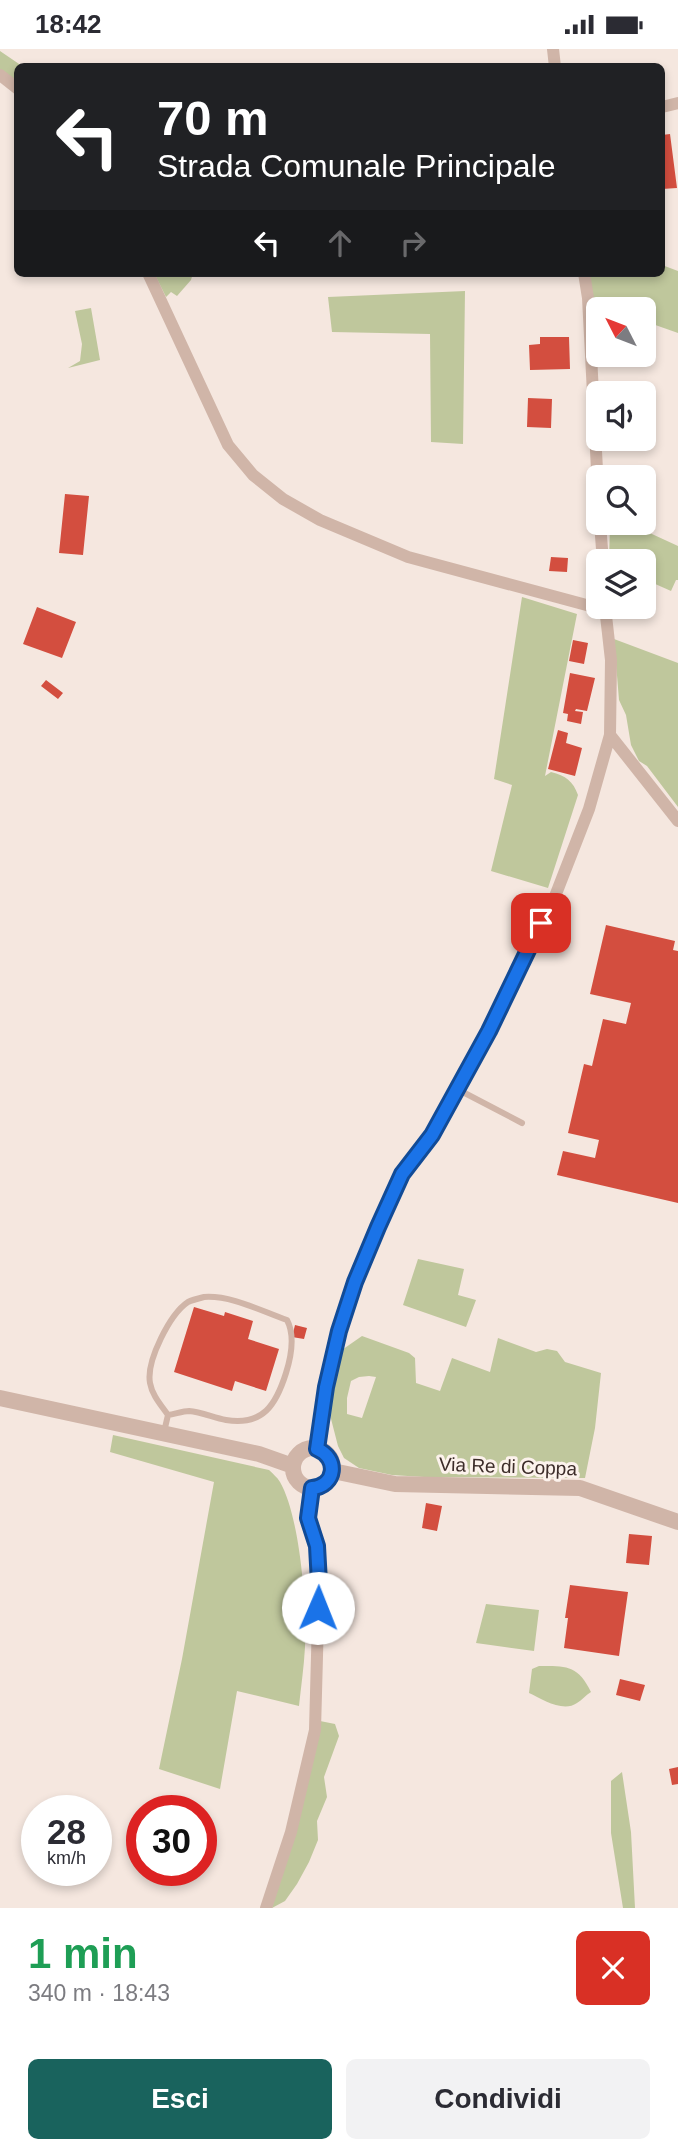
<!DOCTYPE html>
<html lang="it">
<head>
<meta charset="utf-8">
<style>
  :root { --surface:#fff; --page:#f2f2f3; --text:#2b2b33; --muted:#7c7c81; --accent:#19635d }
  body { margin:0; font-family:Arial,sans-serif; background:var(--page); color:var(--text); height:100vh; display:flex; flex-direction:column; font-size:26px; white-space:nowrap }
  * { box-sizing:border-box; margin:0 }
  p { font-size:23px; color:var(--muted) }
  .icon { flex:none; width:38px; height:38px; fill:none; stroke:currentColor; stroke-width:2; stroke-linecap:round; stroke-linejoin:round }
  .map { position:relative; height:1859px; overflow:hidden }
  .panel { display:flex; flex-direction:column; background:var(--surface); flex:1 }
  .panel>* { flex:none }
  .hud { position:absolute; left:14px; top:14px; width:651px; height:214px; border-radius:10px; box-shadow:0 4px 10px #0003; background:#202124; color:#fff; overflow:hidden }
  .needle { width:46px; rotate:312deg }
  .fabs { position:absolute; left:586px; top:248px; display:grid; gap:14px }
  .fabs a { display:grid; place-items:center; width:70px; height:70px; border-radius:10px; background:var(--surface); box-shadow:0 4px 10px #0003; font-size:35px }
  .speed { position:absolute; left:21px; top:1746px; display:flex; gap:14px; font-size:35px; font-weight:700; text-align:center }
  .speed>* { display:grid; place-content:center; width:91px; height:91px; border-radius:50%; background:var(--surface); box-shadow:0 4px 10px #0003; line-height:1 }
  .speed small { font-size:18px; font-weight:400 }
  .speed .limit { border:10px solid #d22; background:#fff; color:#111 }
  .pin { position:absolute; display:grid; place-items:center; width:60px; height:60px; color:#fff; margin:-30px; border-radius:14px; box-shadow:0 4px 10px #0006 }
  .me { position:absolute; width:77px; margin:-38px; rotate:1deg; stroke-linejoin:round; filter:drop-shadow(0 0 5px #0008) }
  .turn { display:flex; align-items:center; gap:24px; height:147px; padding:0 28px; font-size:32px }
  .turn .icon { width:91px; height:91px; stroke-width:2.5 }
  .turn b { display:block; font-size:49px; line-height:60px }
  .lanes { display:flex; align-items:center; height:66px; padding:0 28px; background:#0003; justify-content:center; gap:35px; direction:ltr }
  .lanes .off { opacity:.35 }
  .round { display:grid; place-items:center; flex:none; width:74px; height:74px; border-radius:10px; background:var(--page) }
  .overview { display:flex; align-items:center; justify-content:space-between; height:119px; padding:0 28px }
  h1 { font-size:42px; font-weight:700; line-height:52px; color:#1e9e55 }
  .button { display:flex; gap:14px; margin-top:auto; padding:14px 28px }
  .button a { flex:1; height:80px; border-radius:10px; background:var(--accent); color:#fff; font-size:28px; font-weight:700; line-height:80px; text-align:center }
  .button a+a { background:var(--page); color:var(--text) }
  .status { display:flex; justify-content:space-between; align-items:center; height:49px; padding:0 35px; background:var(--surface); direction:ltr }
  .status svg { height:19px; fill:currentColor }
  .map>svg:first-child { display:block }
  .green { fill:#bfc79c; fill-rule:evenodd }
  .building { fill:#d34e3f }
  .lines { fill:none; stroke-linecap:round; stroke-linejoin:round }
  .service { stroke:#d0b5a8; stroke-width:6 }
  .minor { stroke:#d0b5a8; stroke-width:12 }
  .tertiary { stroke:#d0b5a8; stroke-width:16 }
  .route-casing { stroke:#114b97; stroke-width:18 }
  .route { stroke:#1a73e8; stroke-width:12 }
  .labels { text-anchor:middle; stroke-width:6; stroke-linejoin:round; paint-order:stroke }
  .street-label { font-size:19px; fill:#3c2c29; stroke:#fcf2ec }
</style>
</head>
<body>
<div class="status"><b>18:42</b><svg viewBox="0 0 49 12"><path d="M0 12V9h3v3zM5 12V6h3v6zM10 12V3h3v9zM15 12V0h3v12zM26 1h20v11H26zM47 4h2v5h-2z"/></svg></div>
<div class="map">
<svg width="678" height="1859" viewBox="0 0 678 1859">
  <rect width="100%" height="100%" fill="#f5e7df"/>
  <path class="green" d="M0,2L22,17L18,18L17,38L0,24Z
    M662,216L678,222V284L644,272V261H613L591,252L587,224H662Z
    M154,224H193L191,231L177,247L171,243L166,248Z
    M465,242L463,395L431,393L430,285L332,283L328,248Z
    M91,259L100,311L68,319L80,312L82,295L75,262Z
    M610,474H628L678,497V531H676L671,542L644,530V513H609Z
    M522,548L577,565L545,727L551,723C566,727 573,732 578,746L548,839L491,822L512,736L494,730Z
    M614,590L678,614V758L647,717L639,712L631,696L626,666L619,651Z
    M418,1210L464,1220L458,1246L476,1251L466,1278L403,1256Z
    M362,1287L409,1304L415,1309L416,1334L440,1342L452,1309L490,1323L498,1289L536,1303L547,1300L557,1302L565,1313L601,1324L595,1379L585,1429L424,1428L392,1426L359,1419L344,1409L338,1397L330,1366L339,1303ZM369,1327L376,1328L362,1369L347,1365V1349L351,1332L359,1328Z
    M113,1386L269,1421C273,1425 277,1428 280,1433C300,1468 307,1557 305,1598C304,1618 301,1637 299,1657L237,1642L220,1740L159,1720L182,1610L214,1433L110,1403Z
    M486,1555L539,1561L534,1602L476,1594Z
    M539,1617C566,1617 578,1616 591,1643C586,1646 582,1651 577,1654C563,1664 542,1650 529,1644L532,1620Z
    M320,1672L335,1675L339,1687L324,1728L327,1748L317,1772L318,1791L309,1813L297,1835L285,1852L272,1859Z
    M622,1723L631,1783L635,1859H623L611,1784V1732Z"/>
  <path class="building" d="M670,85L677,139L662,140V86Z
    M540,288H569L570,320L530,321L529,296L540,295Z
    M528,349L552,350L551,379L527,378Z
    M611,390H638L639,398L612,400Z
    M65,445L89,447L83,506L59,504Z
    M551,508L568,509L567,523L549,522Z
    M37,558L76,573L62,609L23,595Z
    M573,591L588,594L584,615L569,612Z
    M570,624L595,629L587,662L576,660L575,662L583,663L581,675L567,672L568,665L563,664Z
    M46,631L63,644L58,650L41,637Z
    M558,681L568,684L566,694L582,699L575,727L548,720Z
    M606,876L675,892L673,901L678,902V1154L557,1126L563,1102L595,1109L599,1091L568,1084L584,1015L592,1017L603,970L626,975L631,954L590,945Z
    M194,1258L224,1267L225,1263L253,1272L248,1290L279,1300L266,1342L235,1332L232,1342L174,1323Z
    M295,1276L307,1279L304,1290L292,1288Z
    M426,1454L442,1457L437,1482L422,1479Z
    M629,1485L652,1487L649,1516L626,1514Z
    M570,1536L628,1543L619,1607L564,1599L568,1569H565Z
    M620,1630L645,1636L640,1652L616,1646Z
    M678,1718V1735L672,1736L669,1720Z"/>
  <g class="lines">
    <path class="service" d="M457,1040L522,1074
      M164,1383L168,1366C161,1356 152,1346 150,1334C146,1312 170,1265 188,1253C192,1251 200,1249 204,1248C231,1246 261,1262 287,1271C295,1286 291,1308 286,1324C276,1356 263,1377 226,1371C214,1369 202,1363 189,1362C183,1362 175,1365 168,1366"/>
    <path class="minor" d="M553,0L555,18
      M0,26L18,40
      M662,58L678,54
      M148,224L228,396L253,426L283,450L320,471L408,508L605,561
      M584,224L588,249L598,440
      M600,474L603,513
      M610,686L678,772
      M317,1400L326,1338L339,1282L355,1233L378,1178L402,1125L432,1086L489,982L554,850L589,760L610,686L611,611L605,558
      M266,1859L291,1783L315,1681L319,1533L317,1498L308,1469L312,1439"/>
    <path class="tertiary" d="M0,1349L259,1405L293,1417
      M293 1419a20 20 0 1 1 40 0a20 20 0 1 1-40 0Z
      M333,1422L395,1435L580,1439L678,1473"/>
  </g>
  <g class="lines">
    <g class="route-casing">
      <path id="route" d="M318,1559L319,1534L317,1497L308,1469L312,1439C336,1437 339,1409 317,1400L326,1338L339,1282L355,1233L378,1178L402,1125L432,1086L489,982L541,874"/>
    </g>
    <use href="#route" class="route"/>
  </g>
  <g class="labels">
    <g class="street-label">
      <text transform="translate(508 1417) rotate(2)" y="7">Via Re di Coppa</text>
    </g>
  </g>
</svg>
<div class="fabs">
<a><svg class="needle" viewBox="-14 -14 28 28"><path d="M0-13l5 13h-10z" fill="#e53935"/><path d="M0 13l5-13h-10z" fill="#7c7c81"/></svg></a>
<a><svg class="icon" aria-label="sound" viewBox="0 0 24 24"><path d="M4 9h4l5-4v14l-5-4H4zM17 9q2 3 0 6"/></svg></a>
<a><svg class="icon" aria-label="search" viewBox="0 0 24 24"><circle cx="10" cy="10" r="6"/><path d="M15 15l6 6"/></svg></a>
<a><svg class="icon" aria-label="layers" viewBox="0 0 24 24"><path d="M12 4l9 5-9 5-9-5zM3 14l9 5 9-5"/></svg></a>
</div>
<div class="speed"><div>28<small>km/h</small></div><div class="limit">30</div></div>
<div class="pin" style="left:541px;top:874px;background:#d93025"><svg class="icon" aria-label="arrive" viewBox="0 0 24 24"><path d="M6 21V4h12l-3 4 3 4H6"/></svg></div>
<svg class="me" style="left:318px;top:1559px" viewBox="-20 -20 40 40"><circle r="19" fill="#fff"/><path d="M0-13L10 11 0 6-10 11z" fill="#1a73e8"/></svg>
<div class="hud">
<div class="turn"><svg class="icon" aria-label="left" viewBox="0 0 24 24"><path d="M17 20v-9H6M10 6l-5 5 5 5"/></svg><div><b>70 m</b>Strada Comunale Principale</div></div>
<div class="lanes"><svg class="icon" aria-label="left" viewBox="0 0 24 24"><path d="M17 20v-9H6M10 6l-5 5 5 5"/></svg><svg class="icon off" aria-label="ahead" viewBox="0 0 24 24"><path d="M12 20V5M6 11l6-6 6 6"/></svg><svg class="icon off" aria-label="right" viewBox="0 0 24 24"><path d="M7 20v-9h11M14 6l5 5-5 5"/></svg></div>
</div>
</div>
<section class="panel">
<div class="overview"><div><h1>1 min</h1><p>340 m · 18:43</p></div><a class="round" style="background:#d93025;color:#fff"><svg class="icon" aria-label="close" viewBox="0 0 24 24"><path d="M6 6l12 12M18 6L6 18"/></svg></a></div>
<div class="button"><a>Esci</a><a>Condividi</a></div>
</section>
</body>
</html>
